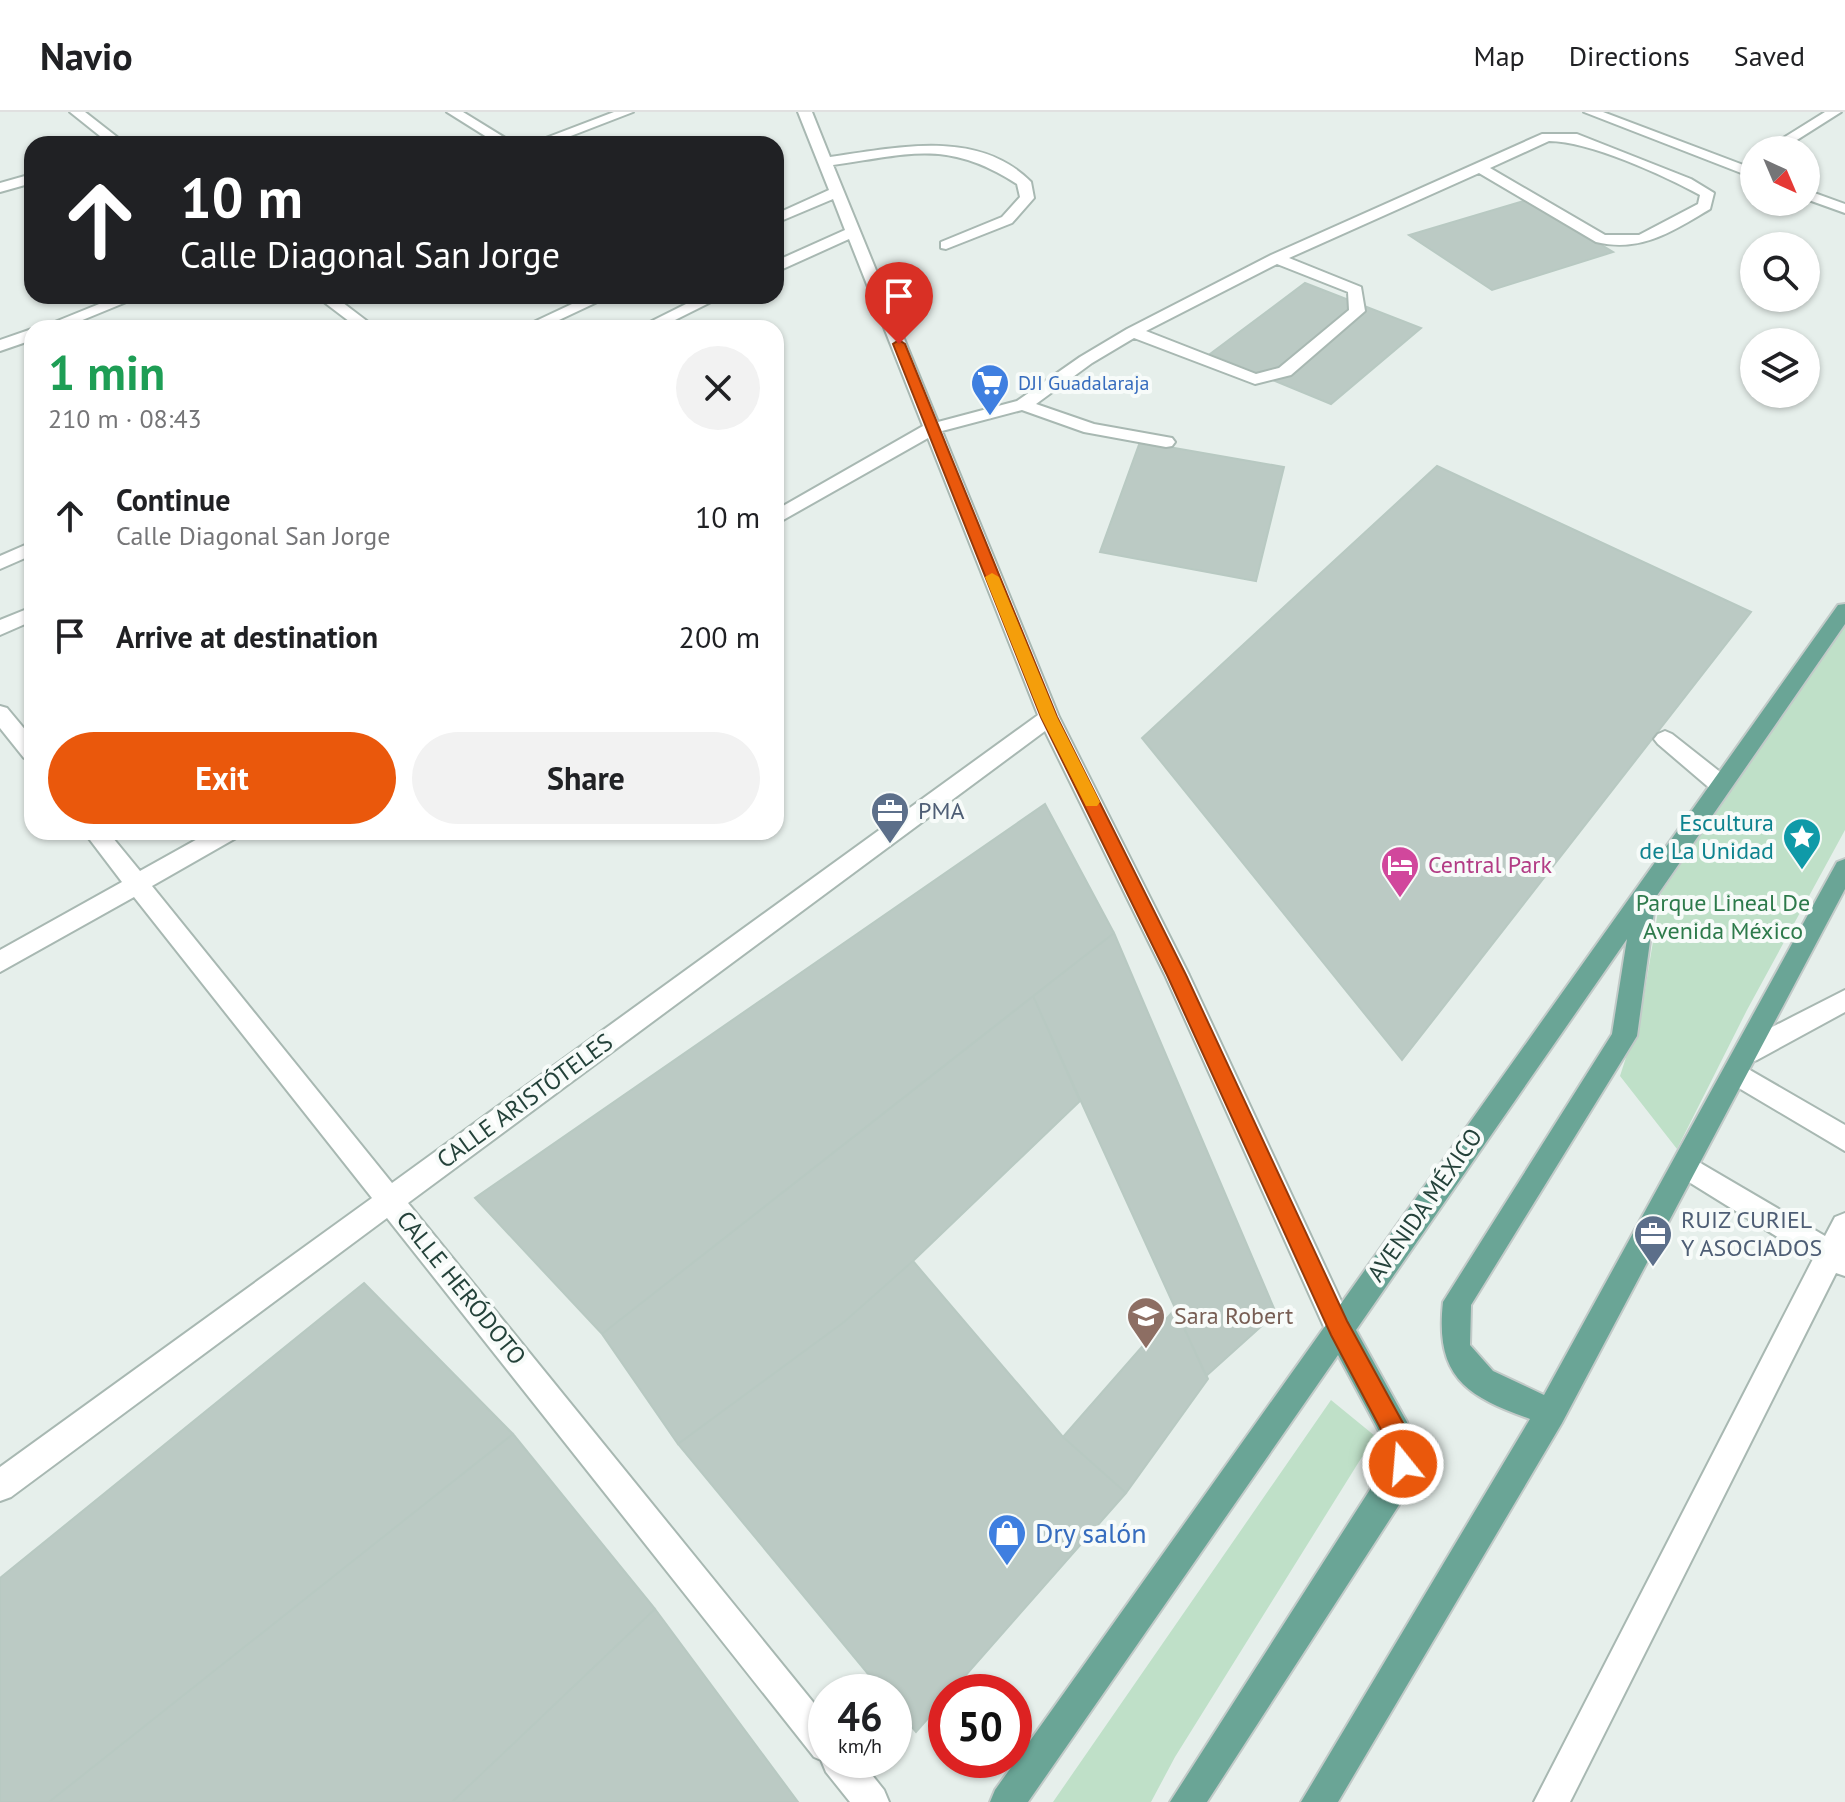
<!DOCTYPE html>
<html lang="en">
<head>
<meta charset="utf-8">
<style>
  :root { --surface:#fff; --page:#f2f2f2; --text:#202124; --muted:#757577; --line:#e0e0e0; --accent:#ea580c }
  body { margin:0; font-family:"PT Sans",sans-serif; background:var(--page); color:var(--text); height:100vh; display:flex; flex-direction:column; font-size:30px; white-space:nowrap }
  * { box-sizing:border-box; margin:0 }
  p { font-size:26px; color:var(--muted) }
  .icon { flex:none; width:44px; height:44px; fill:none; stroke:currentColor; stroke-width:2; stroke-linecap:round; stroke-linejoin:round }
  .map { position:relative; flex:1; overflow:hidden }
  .panel { position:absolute; left:24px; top:208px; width:760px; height:520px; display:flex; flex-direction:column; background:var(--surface); border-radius:24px; box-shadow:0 2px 6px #0004 }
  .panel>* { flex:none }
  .top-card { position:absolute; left:24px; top:24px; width:760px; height:168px; border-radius:24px; box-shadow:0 2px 6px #0004; background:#202124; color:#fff; overflow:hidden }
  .needle { width:52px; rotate:136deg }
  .tools { position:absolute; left:1740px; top:24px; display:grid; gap:16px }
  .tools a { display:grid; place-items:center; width:80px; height:80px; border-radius:50%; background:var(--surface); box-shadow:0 2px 6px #0004; font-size:40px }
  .speed { position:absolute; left:808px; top:1562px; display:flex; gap:16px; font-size:40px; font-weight:700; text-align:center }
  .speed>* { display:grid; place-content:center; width:104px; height:104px; border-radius:50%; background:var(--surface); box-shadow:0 2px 6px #0004; line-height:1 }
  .speed small { font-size:20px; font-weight:400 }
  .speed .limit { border:12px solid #d22; background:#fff; color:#111 }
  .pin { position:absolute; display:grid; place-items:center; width:68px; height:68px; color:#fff; margin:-82px -34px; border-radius:50% 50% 50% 0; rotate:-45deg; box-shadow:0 0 8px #0007 }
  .pin .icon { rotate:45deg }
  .me { position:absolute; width:88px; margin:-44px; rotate:343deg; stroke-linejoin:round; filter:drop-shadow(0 0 6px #0008) }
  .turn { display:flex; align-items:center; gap:28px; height:168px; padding:0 24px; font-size:36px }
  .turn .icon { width:104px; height:104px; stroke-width:2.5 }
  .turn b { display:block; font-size:56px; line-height:68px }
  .round { display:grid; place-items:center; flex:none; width:84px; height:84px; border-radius:42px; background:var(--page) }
  .overview { display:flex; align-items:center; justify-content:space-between; height:136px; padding:0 24px }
  h1 { font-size:48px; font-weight:600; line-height:60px; color:#1e9e55 }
  .action { display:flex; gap:16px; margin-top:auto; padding:16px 24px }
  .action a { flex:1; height:92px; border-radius:48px; background:var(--accent); color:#fff; font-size:32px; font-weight:600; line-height:92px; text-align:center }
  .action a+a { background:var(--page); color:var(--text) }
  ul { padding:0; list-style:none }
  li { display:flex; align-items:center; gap:24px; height:120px; padding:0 24px }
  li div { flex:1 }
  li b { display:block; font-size:30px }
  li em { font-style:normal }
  header { display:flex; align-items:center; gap:48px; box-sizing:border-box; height:112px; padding:0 40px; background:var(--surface); border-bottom:2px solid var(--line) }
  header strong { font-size:38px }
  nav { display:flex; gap:44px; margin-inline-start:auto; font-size:28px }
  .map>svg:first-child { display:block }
  .green { fill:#bfe0c8 }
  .building { fill:#bbcac4; stroke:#b8c9c2; stroke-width:2 }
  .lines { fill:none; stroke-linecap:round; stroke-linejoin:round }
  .minor-casing { stroke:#a8b8b2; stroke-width:4 }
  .major-casing { stroke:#c2cac8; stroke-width:4 }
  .minor { fill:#fff; fill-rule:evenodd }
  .major { fill:#6aa596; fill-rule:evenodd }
  .route { fill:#ea580c; stroke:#983908; stroke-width:2 }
  .slow { fill:#f59e0b }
  .labels { text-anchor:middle; stroke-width:8; stroke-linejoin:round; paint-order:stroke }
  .far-shop-label { font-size:20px; fill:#366cbe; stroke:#f7fbf9; text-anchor:start }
  .service-label { font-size:24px; fill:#4e5e75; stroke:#f7fbf9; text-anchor:start }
  .culture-label { font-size:24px; fill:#0d838f; stroke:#f7fbf9; text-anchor:end }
  .hotel-label { font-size:24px; fill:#b23c85; stroke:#f7fbf9; text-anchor:start }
  .park-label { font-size:24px; fill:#2d7a4b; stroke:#f7fbf9 }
  .street-label { font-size:24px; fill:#24423a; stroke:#f7fbf9 }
  .education-label { font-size:24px; fill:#785e54; stroke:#f7fbf9; text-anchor:start }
  .near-shop-label { font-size:28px; fill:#366cbe; stroke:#f7fbf9; text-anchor:start }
</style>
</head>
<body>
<header>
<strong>Navio</strong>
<nav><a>Map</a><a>Directions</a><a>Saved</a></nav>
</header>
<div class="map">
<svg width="1845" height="1690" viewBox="0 0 1845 1690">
  <rect width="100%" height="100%" fill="#e6efeb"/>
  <path class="green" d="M1845,514V718L1747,898L1677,1037L1620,964L1642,896L1661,781Z
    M1331,1288L1375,1324L1175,1645L1151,1690H1053Z"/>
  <path class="building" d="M1527,88L1613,140L1492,178L1409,123Z
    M1305,171L1421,216L1331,292L1210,242Z
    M1140,330L1284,355L1256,469L1100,440Z
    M1437,354L1751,500L1402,948L1142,626Z
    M1045,692L1114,821L602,1222L475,1086Z
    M1114,821L1276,1201L1206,1264L1033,884Z
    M1033,884L1080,989L913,1149L844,1210L678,1332L602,1222Z
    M913,1149L1063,1325L1126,1381L951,1580H946V1586L916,1620L894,1594V1580H883L678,1332L844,1210Z
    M364,1171L513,1322L49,1690H0V1466Z
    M1175,1197L1208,1267L1126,1381L1063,1325Z
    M513,1322L655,1497L452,1690H49Z
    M655,1497L798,1690H452Z"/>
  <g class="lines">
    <g class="minor-casing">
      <path id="minor" d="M70,0H85L126,32H110Z
        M447,0H463L515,32H498Z
        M614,0H633L550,32H530Z
        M798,0H812L830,45C896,36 978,16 1031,70L1034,86L1012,111L946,137L941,136V130L1002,105L1020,85L1017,72C947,27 910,42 833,53L938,310L1017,289L1080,245L1127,217L1271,143L1542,22H1577L1691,67L1714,81L1710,97C1673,119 1641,141 1596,130L1479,61L1289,146L1361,175L1365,199L1291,263L1255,272L1134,226L1092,251L1036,292L1094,312L1172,326L1175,330L1172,334L1166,335L1084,320L1022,298L942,319L1059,605L1189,863L1349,1206L1353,1216L1349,1226L1339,1230L1329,1226L1165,863L1045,619L408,1091L826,1606V1648H860L884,1678L889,1690H850L826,1660L821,1648L814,1645L387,1106L11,1385L0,1389V1355L372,1086L134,785L0,860V838L122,770L84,720H108L140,759L210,720H239L236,726L152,774L392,1071L1038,603L928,326L776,412V398L923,314L849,127L776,160V149L845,118L833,87L776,111V102L829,78ZM1549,29C1589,29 1663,63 1700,83L1698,92L1639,123H1605L1490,56ZM1277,152L1348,180L1349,198L1279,256L1256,262L1146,219Z
        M1584,0H1603L1754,57V66Z
        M1825,0H1841L1781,38H1764Z
        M32,62V71L0,80V71Z
        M1806,78L1845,92V101L1806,87Z
        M119,184H141L63,216H40Z
        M316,184H334L376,216H358Z
        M589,184H610L542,216H521Z
        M702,184H723L659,216H638Z
        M32,217V228L0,239V228Z
        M32,430V443L0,457V444Z
        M32,495V509L0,523V508Z
        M0,594L7,596L32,626V649L24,646L0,616Z
        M1665,619L1672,622L1729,667L1732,673L1729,679H1713L1658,632L1654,627L1658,622Z
        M1845,878V900L1757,948L1748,951L1739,948L1735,940L1739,932Z
        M1736,950L1845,1013V1039L1727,969L1723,961L1727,953Z
        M1685,1042L1825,1124L1835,1105L1845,1101V1164L1836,1161L1570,1690H1534L1813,1147L1676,1062L1672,1054L1676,1046Z"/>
    </g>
    <g class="major-casing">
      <path id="major" d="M1845,492V512L1656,785L1637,924L1471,1193L1470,1233L1493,1259L1544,1283L1837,750L1845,747V777L1562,1311L1338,1690H1301L1530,1307C1465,1284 1435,1264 1443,1190L1612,922L1627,827L1356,1218L1407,1310L1418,1352L1399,1393L1207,1690H1170L1387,1351L1382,1325L1338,1243L1028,1690H990L995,1678L1838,493Z"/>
    </g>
    <use href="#minor" class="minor"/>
    <use href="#major" class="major"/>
  </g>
  <path class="route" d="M899,228L905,232L1057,605L1186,863L1347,1209L1404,1313L1415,1352L1411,1360L1403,1363L1395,1360L1385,1325L1331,1223L1167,863L1041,605L893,232Z"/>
  <path class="slow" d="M992,461L999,465L1057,605L1100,690L1097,694H1086L1041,605L985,465Z"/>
  <defs>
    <g id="supermarket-pin" transform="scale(2)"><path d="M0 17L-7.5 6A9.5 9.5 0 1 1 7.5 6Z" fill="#3f7fe0" stroke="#f7fbf9"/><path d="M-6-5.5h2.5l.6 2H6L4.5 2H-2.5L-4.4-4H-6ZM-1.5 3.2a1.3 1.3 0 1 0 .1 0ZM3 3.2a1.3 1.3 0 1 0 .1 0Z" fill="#fff"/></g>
    <g id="office-pin" transform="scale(2)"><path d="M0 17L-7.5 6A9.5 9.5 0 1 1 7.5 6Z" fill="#5c6f8a" stroke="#f7fbf9"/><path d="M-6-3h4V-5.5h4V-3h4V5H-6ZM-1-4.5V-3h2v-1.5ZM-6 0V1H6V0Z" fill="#fff"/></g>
    <g id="sight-pin" transform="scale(2)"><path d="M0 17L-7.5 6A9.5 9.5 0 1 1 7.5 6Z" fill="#0f9aa8" stroke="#f7fbf9"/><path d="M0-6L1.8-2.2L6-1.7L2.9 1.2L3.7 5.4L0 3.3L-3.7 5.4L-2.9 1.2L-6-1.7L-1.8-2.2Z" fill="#fff"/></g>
    <g id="hotel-pin" transform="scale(2)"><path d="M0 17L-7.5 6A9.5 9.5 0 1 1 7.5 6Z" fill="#d1479c" stroke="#f7fbf9"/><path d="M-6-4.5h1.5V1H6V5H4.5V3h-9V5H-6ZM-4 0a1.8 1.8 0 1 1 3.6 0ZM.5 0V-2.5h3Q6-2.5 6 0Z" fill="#fff"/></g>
    <g id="school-pin" transform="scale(2)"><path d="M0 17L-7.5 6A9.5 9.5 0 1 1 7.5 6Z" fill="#8d6e63" stroke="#f7fbf9"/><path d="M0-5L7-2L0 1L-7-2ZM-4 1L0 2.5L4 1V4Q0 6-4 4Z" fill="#fff"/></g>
    <g id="shop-pin" transform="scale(2)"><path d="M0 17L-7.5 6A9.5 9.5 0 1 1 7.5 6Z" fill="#3f7fe0" stroke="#f7fbf9"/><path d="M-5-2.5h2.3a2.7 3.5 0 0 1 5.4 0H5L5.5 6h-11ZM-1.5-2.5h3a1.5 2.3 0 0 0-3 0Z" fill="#fff"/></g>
  </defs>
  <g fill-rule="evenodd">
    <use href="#supermarket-pin" x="990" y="271"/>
    <use href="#office-pin" x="890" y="699"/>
    <use href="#sight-pin" x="1802" y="725"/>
    <use href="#hotel-pin" x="1400" y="753"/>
    <use href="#office-pin" x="1653" y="1122"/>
    <use href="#school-pin" x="1146" y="1204"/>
    <use href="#shop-pin" x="1007" y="1421"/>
  </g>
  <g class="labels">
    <g class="far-shop-label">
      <text x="1018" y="278">DJI Guadalaraja</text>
    </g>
    <g class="service-label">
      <text x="918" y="707">PMA</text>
      <text x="1681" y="1116">RUIZ CURIEL<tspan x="1681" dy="28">Y ASOCIADOS</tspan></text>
    </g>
    <g class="culture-label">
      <text x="1774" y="719">Escultura<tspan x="1774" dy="28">de La Unidad</tspan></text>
    </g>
    <g class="hotel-label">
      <text x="1428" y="761">Central Park</text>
    </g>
    <g class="park-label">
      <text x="1723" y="799">Parque Lineal De<tspan x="1723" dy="28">Avenida México</tspan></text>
    </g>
    <g class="street-label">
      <text transform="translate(525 989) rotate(-36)" y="8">CALLE ARISTÓTELES</text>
      <text transform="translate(1425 1093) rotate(-55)" y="8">AVENIDA MÉXICO</text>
      <text transform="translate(461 1176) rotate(51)" y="8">CALLE HERÓDOTO</text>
    </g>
    <g class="education-label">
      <text x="1174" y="1212">Sara Robert</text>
    </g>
    <g class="near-shop-label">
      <text x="1035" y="1431">Dry salón</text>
    </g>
  </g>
</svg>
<div class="tools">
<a><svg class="needle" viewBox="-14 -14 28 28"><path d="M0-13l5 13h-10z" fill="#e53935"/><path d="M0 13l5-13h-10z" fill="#757577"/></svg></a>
<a><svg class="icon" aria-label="search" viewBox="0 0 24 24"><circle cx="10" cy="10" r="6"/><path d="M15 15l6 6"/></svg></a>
<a><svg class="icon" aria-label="layers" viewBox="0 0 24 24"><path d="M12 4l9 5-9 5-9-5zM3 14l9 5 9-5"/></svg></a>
</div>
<div class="speed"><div>46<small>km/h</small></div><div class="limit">50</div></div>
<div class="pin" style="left:899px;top:232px;background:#d93025"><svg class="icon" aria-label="arrive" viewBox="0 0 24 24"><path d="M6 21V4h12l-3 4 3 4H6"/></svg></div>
<svg class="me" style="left:1403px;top:1352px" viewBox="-20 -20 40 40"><circle r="17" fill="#ea580c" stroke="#fff" stroke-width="3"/><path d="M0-11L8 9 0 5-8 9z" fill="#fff"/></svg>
<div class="top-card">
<div class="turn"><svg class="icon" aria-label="ahead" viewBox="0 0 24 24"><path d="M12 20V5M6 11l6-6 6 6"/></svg><div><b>10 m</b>Calle Diagonal San Jorge</div></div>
</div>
<section class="panel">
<div class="overview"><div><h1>1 min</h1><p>210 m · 08:43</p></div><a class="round"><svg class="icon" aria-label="close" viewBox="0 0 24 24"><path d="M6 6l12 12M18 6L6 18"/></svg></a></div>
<ul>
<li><svg class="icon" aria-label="ahead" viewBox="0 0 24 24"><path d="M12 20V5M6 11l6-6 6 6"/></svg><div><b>Continue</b><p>Calle Diagonal San Jorge</p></div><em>10 m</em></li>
<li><svg class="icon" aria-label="arrive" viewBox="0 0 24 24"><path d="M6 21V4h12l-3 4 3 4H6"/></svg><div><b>Arrive at destination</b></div><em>200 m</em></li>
</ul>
<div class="action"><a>Exit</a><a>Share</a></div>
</section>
</div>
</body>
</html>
